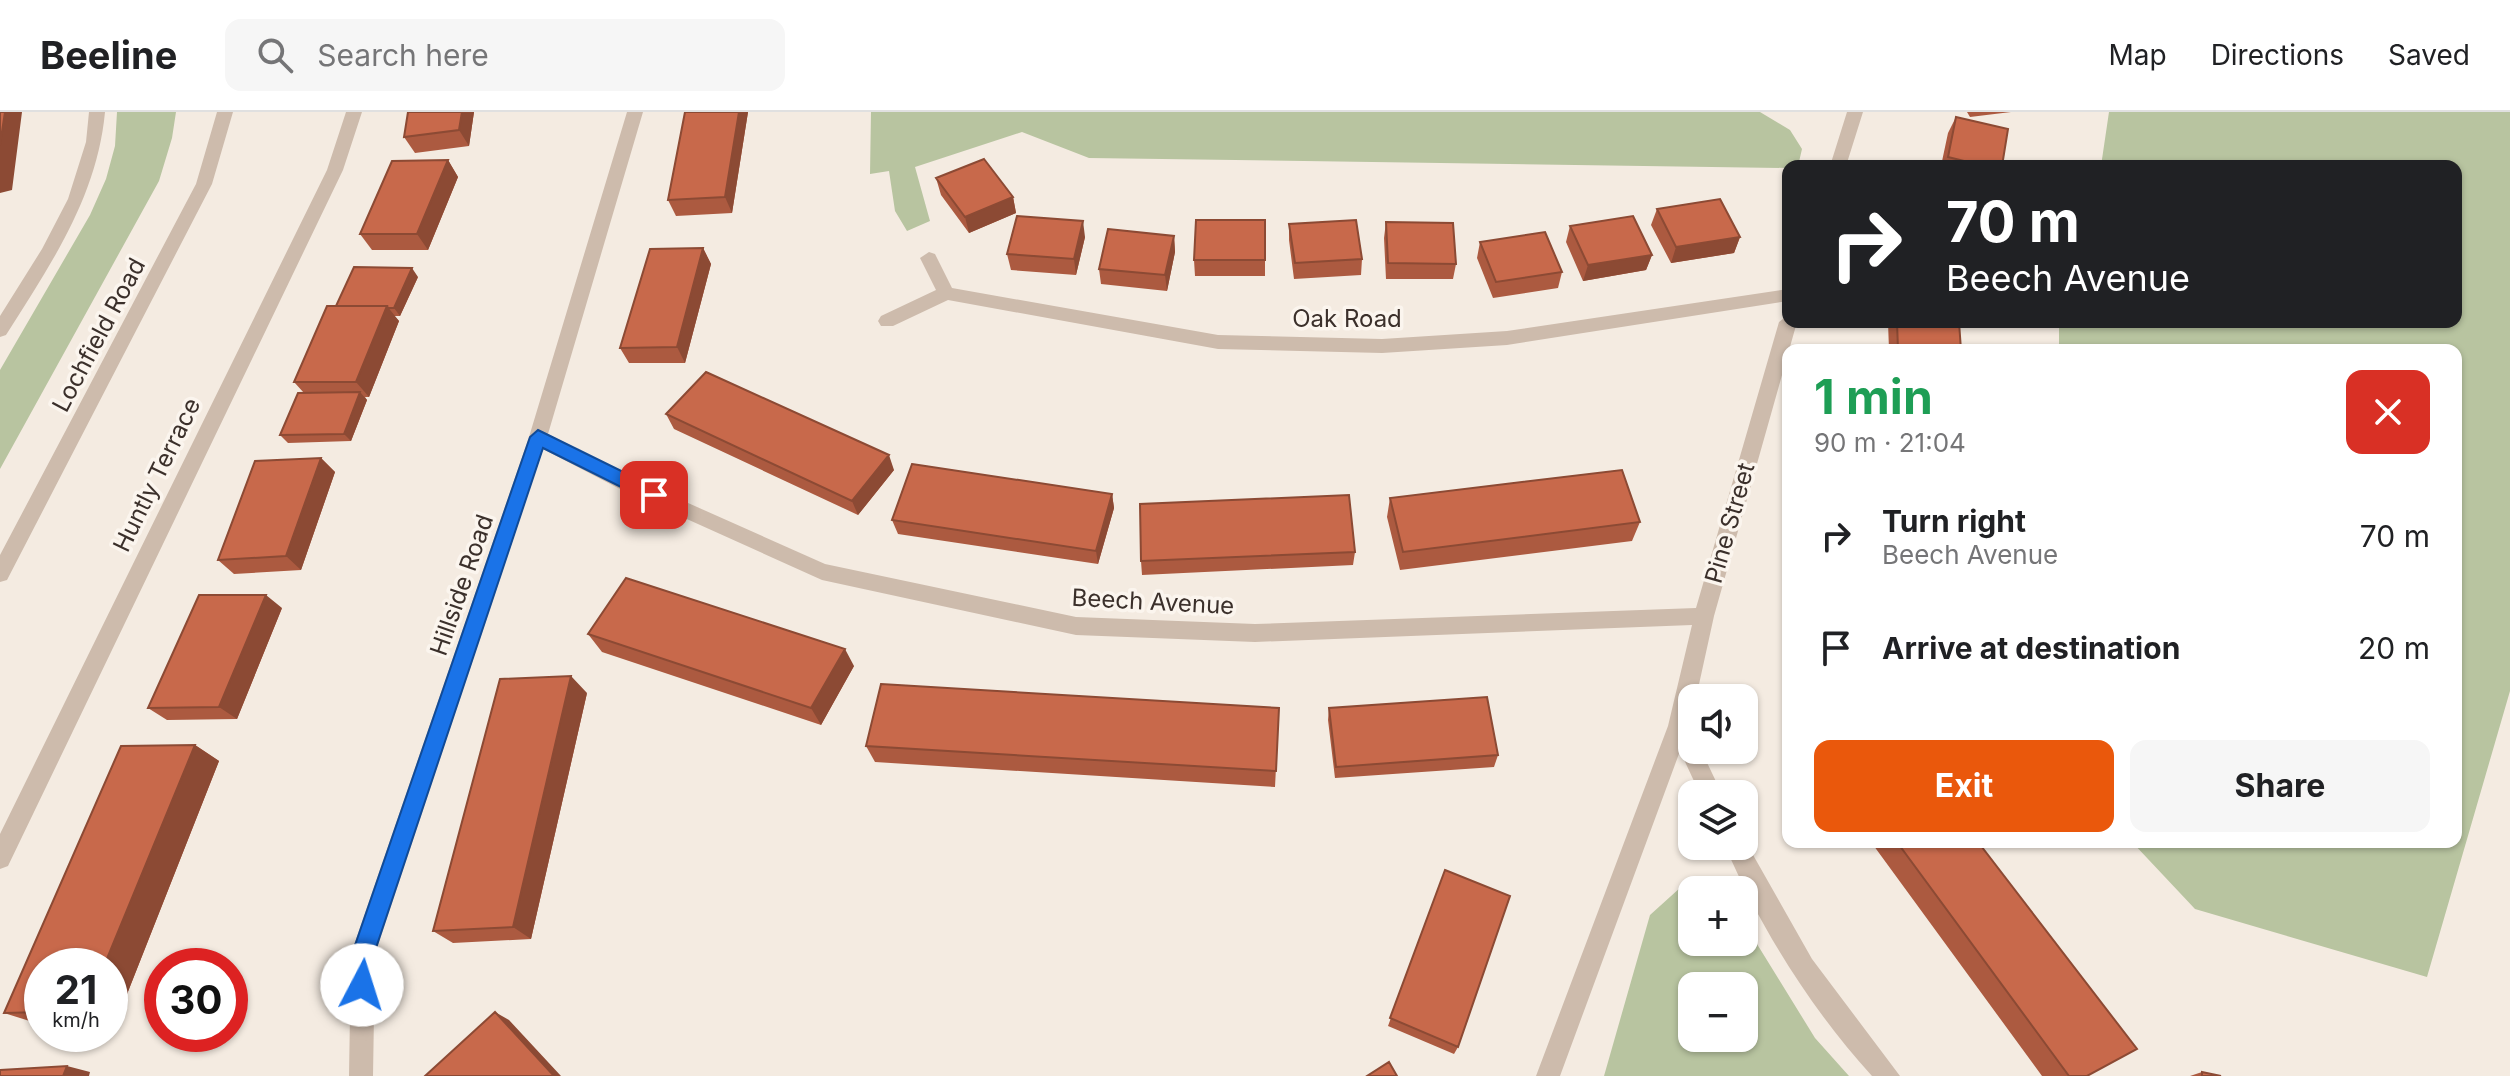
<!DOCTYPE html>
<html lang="en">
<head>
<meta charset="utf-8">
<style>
  :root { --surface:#fff; --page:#f6f6f6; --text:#202124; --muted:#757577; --line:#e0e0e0; --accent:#ea580c }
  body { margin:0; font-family:Inter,sans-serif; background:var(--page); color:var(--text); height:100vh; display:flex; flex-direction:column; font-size:30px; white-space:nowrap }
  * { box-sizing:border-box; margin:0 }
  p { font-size:26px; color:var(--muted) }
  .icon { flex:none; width:44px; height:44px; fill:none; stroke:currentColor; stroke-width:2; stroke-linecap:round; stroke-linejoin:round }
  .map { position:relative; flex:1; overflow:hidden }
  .panel { position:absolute; left:1782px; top:232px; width:680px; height:504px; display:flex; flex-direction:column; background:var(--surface); border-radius:16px; box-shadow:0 2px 6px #0004 }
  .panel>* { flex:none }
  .guide { position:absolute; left:1782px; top:48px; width:680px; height:168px; border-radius:16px; box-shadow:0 2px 6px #0004; background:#202124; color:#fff; overflow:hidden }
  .buttons { position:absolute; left:1678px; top:572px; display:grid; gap:16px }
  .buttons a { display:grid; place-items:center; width:80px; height:80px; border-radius:16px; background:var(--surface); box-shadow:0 2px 6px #0004; font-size:40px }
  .speed { position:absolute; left:24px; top:836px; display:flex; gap:16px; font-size:40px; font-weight:700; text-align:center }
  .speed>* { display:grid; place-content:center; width:104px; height:104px; border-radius:50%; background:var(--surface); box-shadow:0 2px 6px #0004; line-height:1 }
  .speed small { font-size:20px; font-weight:400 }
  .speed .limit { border:12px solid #d22; background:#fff; color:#111 }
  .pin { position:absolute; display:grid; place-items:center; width:68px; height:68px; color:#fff; margin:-34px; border-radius:16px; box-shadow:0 4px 12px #0006 }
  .me { position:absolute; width:88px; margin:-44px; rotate:5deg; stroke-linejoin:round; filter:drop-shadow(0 0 6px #0008) }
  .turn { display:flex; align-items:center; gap:28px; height:168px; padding:0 32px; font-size:36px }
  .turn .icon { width:104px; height:104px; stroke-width:2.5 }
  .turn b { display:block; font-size:56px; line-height:68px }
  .round { display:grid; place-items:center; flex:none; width:84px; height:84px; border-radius:16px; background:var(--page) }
  .headline { display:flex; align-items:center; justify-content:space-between; height:136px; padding:0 32px }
  h1 { font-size:48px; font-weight:700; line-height:60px; color:#1e9e55 }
  .primary-button { display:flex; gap:16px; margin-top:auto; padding:16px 32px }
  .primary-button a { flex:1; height:92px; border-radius:16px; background:var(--accent); color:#fff; font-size:32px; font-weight:700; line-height:92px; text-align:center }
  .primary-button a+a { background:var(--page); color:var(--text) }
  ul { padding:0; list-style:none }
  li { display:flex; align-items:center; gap:24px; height:112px; padding:0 32px }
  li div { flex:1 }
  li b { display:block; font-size:30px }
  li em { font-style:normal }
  header { display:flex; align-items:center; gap:48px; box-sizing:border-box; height:112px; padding:0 40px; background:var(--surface); border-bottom:2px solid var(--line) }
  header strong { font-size:38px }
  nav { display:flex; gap:44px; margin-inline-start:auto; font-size:28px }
  .search { width:560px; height:72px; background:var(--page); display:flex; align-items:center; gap:20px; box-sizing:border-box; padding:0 28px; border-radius:16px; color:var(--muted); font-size:30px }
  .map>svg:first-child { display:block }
  .green { fill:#b8c4a0; fill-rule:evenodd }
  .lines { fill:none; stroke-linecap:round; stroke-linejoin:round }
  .minor { fill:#cdbbac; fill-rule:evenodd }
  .tertiary { fill:#cdbbac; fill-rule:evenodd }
  .wall { fill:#ac5a40 }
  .shaded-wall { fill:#8c4a34 }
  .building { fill:#c8694b; stroke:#8c4a34; stroke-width:2 }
  .route { fill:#1a73e8; stroke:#114b97; stroke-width:2 }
  .labels { text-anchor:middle; stroke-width:7; stroke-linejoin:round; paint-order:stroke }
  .street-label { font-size:24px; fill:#3b302b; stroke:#fbf5ee }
</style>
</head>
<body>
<header>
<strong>Beeline</strong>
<div class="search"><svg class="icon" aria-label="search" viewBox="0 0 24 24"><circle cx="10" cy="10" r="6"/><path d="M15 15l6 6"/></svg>Search here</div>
<nav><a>Map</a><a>Directions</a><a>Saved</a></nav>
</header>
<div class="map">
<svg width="2510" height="964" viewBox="0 0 2510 964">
  <rect width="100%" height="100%" fill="#f4ebe1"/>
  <path class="green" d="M117,0H176L172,26L159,69L0,357V258L90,103L106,67L115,34Z
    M871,0H1760L1790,18L1802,37L1798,54L1788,56L1089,46L1022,20L915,55L930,109L907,119L895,99L889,59L870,62Z
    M2109,0H2510V579L2427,865L2195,797L2132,730H2456V238H2059V210H2456V54H2101Z
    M1681,775L1692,779V830H1744V811L1815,926L1849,964H1604L1650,803ZM1692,874H1744V926H1692Z"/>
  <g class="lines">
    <path class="minor" d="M89,0H105C97,85 51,152 6,223L0,225V204L42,137L68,87L86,30Z
      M346,0H362L343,58L8,754L0,757V722L327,58Z
      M627,0H643L548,322L632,366L825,452L1076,505L1255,512L1696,496L1779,210L1788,203V210H1797L1714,504L1696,586H1692V638H1701L1722,682H1700L1680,639L1560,964H1536L1668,614L1692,513L1255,530L1076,523L822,468L618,376L543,337L375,842L373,964H349L351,842L529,325Z
      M1847,0H1863L1846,54H1830Z
      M929,140L935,142L952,176L1218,223L1382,227L1507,219L1788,177V189L1507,233L1382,241L1218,237L948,188L893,214H881L878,209L881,204L936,178L920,146Z
      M1744,727L1812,847L1900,964H1872C1811,897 1761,817 1725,734H1744Z"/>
    <path class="tertiary" d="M217,0H233L212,72L7,468L0,470V443L196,72Z"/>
  </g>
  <path class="wall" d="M408,0H474L469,34L415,41L404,25Z
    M685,0H748L732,101L676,104L668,88Z
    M1967,0H2011L1970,5Z
    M1956,5L2002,54H1941L1948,21Z
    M448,48L458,65L428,138H372L360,122Z
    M936,66L1013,85L1016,101L969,121L941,83Z
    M1657,97L1740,125L1734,141L1671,151L1651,113Z
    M1265,108V164H1195L1194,148Z
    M1386,110L1456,152L1453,167H1386L1384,126Z
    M1289,112L1362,147L1361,163L1294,167L1289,128Z
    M1570,114L1652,143L1646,158L1583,169L1566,130Z
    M1174,124L1175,140L1167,179L1101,172L1099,157Z
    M1085,125L1076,163L1011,158L1007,142Z
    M1480,130L1562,160L1558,176L1493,186L1477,146Z
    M703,136L711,152L685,251H629L620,236Z
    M418,165L400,204H394L399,209L369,285H365L367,288L351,329L288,331L280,323L304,281L294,270L336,194Z
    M1888,210H1959L1961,238H1889Z
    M666,302L894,358L858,403L674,317Z
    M321,346L335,360L301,458L234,462L218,448Z
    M1112,382L1114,396L1098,452L898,422L892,408Z
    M1390,386L1640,410L1632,429L1400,458L1387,405Z
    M1355,440L1353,453L1142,463L1141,449Z
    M282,496L237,607L167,608L148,596Z
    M588,522L854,554L821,613L602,540Z
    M587,581L531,827L453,831L433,819Z
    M1279,596L1275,675L875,650L866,634Z
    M1329,596L1498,643L1494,655L1335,666L1328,608Z
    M195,633L219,649L116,910H110V854H42V911H36L4,901Z
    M1871,730H1978L2087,964H2042Z
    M1445,758L1458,935L1454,942L1388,914Z
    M2202,960L2221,964H2190Z"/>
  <path class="shaded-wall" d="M5,0H22L12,78L0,81V33Z
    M462,0H474L469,34L459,18Z
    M739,0H748L732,101L725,85Z
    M448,48L458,65L428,138L417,122Z
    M1013,85L1016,101L969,121L965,105Z
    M1083,109L1085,125L1076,163L1074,147Z
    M1174,124L1175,140L1167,179L1165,163Z
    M1740,125L1734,141L1671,151L1676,135Z
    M703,136L711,152L685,251L677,235Z
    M1652,143L1646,158L1583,169L1588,153Z
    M412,156L418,165L400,204L394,196Z
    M387,194L399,209L369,285L356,270Z
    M360,280L367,288L351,329L344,322Z
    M889,343L894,358L858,403L852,389Z
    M321,346L335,360L301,458L286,444Z
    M1112,382L1114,396L1098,452L1096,439Z
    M266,483L282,496L237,607L219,595Z
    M845,537L854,554L821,613L811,596Z
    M571,564L587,581L531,827L513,815Z
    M195,633L219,649L116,910L110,908V854H104Z
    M495,900L509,908L561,964H554Z
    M67,954L90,960L89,964H63Z"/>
  <path class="building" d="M0,0H5L0,33Z
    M408,0H462L459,18L404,25Z
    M685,0H739L725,85L668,88Z
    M1956,5L2008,17L2002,54H1984L1948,45Z
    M984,47L1013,85L965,105L936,66Z
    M448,48L417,122H360L392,49Z
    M1720,87L1740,125L1676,135L1657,97Z
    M1017,104L1083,109L1074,147L1007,142Z
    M1633,104L1652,143L1588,153L1570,114Z
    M1196,108H1265V148H1194Z
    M1356,108L1362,147L1295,151L1289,112Z
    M1386,110L1453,111L1456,152L1388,151Z
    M1108,117L1174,124L1165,163L1099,157Z
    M1545,120L1562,160L1496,170L1480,130Z
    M703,136L677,235L620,236L650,137Z
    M354,155L412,156L394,196H388L387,194H336Z
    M327,194H387L356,270H294Z
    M1897,210H1959L1961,238H1898Z
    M706,260L889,343L852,389L666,302Z
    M360,280L344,322L280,323L298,281Z
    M321,346L286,444L218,448L255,349Z
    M912,352L1112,382L1096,439L892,408Z
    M1622,358L1640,410L1403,440L1390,386Z
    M1349,383L1355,440L1141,449L1140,392Z
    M626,466L845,537L811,596L588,522Z
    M199,483H266L219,595L148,596Z
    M571,564L513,815L433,819L500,567Z
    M881,572L1279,596L1276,659L866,634Z
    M1487,585L1498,643L1336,655L1329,596Z
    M195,633L104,854H42V900L4,901L121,634Z
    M1897,730H1978L2137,937L2087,964H2069Z
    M1445,758L1510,784L1458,935L1390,906Z
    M495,900L554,964H425Z
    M1389,950L1397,964H1367Z
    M67,954L63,964H0V958Z
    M2202,960L2221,964H2202Z"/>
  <path class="route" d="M538,318L660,378L662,383L660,388H647L543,336L374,842L370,880L362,883L355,880L352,842L530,325Z"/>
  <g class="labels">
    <g class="street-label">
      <text x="1347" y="215">Oak Road</text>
      <text transform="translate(99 223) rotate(-62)" y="8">Lochfield Road</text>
      <text transform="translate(157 363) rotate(-64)" y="8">Huntly Terrace</text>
      <text transform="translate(1730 411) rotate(-74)" y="8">Pine Street</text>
      <text transform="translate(462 473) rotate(-71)" y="8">Hillside Road</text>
      <text transform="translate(1153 490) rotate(3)" y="8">Beech Avenue</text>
    </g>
  </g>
</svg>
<div class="buttons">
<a><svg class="icon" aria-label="sound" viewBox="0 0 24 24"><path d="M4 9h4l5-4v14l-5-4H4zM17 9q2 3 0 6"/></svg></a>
<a><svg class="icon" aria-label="layers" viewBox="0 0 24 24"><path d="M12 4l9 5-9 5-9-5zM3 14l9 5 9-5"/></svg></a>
<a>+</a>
<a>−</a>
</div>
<div class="speed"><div>21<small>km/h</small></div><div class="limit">30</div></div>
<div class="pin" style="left:654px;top:383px;background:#d93025"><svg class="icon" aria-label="arrive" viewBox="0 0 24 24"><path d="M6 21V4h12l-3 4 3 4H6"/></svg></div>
<svg class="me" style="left:362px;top:873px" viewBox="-20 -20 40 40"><circle r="19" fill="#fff"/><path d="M0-13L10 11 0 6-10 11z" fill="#1a73e8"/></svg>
<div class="guide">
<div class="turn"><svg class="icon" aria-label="right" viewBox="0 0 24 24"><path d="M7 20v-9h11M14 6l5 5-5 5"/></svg><div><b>70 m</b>Beech Avenue</div></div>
</div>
<section class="panel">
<div class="headline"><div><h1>1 min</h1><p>90 m · 21:04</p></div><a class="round" style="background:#d93025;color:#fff"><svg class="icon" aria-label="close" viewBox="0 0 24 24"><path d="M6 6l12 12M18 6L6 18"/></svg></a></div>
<ul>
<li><svg class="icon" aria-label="right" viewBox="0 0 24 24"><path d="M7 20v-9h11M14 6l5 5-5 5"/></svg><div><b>Turn right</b><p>Beech Avenue</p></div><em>70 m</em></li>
<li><svg class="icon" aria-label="arrive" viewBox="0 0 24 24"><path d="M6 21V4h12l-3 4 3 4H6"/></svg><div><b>Arrive at destination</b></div><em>20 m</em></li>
</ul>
<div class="primary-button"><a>Exit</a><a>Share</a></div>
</section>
</div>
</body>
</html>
